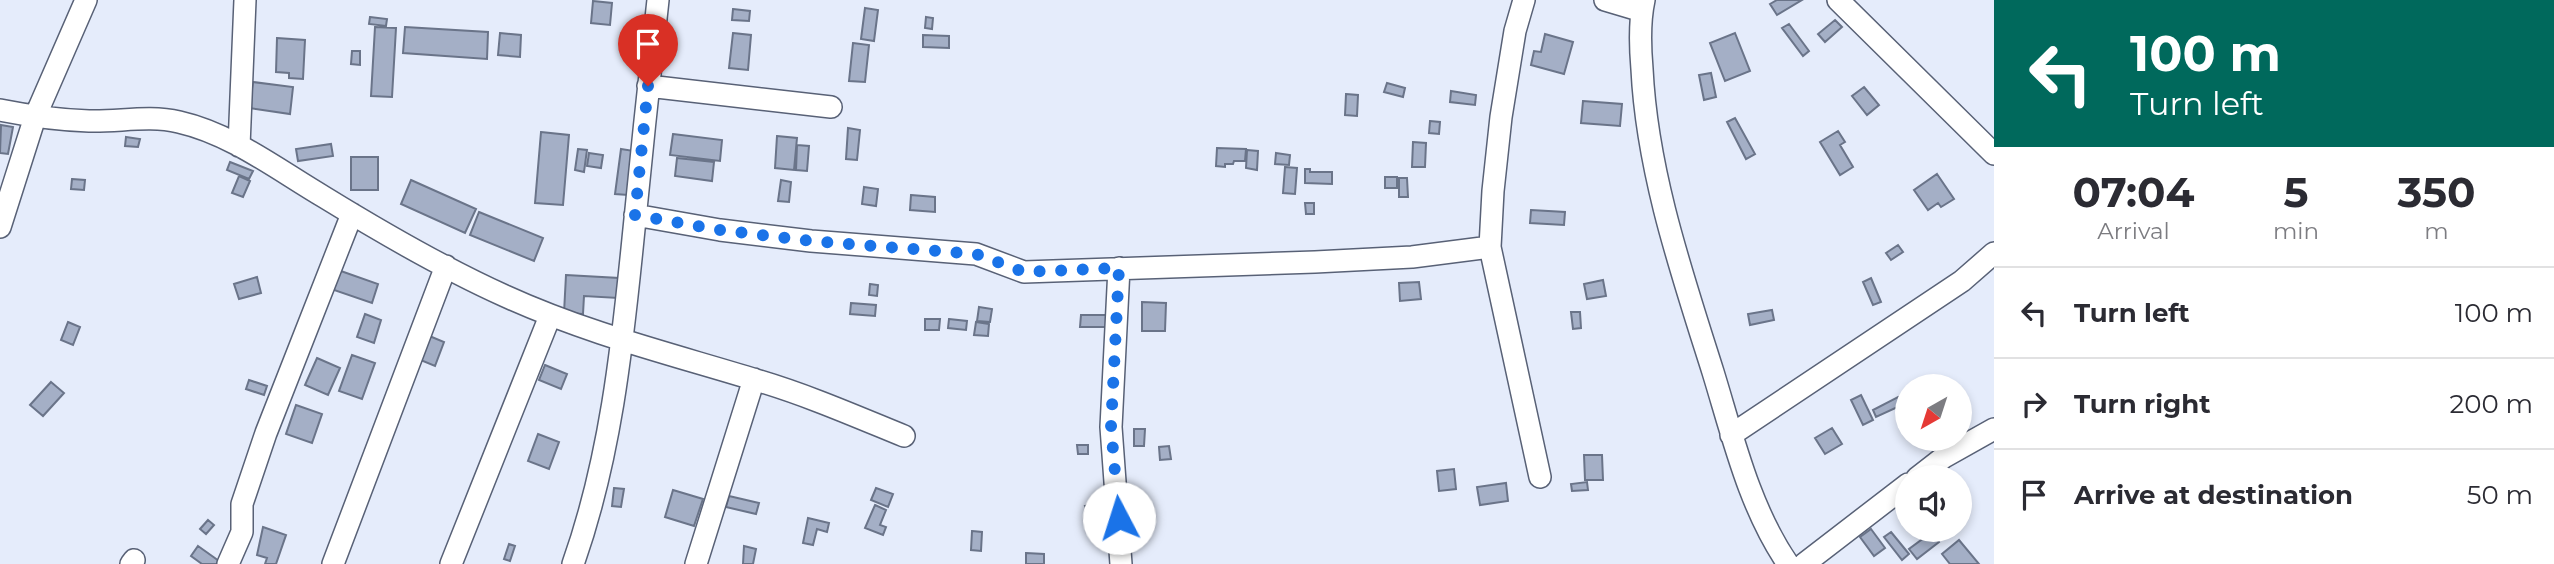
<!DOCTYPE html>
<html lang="en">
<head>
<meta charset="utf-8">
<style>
  :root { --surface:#fff; --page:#f2f2f3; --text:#2b2b33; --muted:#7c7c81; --line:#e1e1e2 }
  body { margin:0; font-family:Montserrat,sans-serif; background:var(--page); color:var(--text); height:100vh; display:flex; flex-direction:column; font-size:26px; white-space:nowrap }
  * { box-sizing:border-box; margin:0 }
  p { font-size:23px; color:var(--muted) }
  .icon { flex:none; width:38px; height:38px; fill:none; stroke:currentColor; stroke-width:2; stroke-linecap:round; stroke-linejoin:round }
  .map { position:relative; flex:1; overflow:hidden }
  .drawer { display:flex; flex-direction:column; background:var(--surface); width:560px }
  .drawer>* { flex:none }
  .banner { background:#00695c; color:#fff; overflow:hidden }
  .needle { width:46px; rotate:219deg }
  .fabs { position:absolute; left:1895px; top:374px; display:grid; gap:14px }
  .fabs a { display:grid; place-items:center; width:77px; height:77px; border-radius:50%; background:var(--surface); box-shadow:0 4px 10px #0003; font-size:35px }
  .pin { position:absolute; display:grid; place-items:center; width:60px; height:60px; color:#fff; margin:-72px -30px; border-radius:50% 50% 50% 0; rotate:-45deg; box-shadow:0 0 7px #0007 }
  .pin .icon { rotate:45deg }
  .me { position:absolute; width:77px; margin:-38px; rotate:355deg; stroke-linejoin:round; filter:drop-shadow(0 0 5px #0008) }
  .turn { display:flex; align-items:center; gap:24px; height:147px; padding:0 21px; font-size:32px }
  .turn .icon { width:91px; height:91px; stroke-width:2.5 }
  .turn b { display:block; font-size:49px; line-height:60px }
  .eta { display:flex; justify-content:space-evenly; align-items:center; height:119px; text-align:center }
  .eta b { font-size:42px; font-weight:700; line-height:49px }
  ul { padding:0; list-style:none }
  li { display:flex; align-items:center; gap:21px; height:91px; padding:0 21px; border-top:2px solid var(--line) }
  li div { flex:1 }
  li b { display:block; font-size:26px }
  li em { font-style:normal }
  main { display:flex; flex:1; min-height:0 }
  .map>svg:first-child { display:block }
  .building { fill:#a4afc6; stroke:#6a7489; stroke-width:2 }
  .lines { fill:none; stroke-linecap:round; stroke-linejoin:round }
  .minor-casing { stroke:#586176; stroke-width:24 }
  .minor { stroke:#fff; stroke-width:21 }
  .route { stroke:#1a73e8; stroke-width:12; stroke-dasharray:0 21.6 }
</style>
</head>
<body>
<main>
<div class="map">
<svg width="1994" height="564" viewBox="0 0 1994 564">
  <rect width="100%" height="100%" fill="#e5ecfb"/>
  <path class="building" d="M1777,0H1802L1777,15L1770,4Z
    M593,1L612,3L610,25L591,23Z
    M865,8L878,10L874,41L861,39Z
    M733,9L750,11L749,21L732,20Z
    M370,17L387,19L386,26L369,24Z
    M926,17L933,18L932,29L925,28Z
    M1835,20L1842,27L1825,42L1818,34Z
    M1789,24L1809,51L1803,56L1782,28Z
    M375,27L396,28L392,97L371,96Z
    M405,27L488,32L487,59L403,53Z
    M500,33L521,35L520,57L498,55Z
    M733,33L751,35L748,70L729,68Z
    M1735,33L1750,71L1725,81L1710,43Z
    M1545,34L1573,42L1564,74L1531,65L1534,51L1541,52Z
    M923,35L949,36V48L923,47Z
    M277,38L305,40L303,79L289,78V73L276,72Z
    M853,43L869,45L865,82L849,81Z
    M352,51H360V65L351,64Z
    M1711,73L1716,97L1704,100L1699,75Z
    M253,82L293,87L290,114L249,108Z
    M1387,83L1405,88L1403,97L1384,92Z
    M1864,87L1879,105L1867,115L1852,96Z
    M1451,91L1476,95L1475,105L1450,102Z
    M1346,94L1358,95L1357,116L1345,115Z
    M1583,101L1622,104L1620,126L1581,123Z
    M1735,118L1755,154L1746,159L1727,122Z
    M1430,121L1440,122L1439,134L1429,133Z
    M1,125L13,127L8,154L0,153Z
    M848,128L860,130L857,160L846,159Z
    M1838,131L1845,142L1840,145L1853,167L1840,175L1820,142Z
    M541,132L569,135L563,205L535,203Z
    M673,134L722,140L720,161L670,155Z
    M777,136L797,138L794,170L775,168Z
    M126,137L140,139L138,147L125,146Z
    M1413,142L1426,143L1425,167H1412Z
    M331,144L333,156L298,161L296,149Z
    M797,145L809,146L807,171L796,170Z
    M1217,148L1246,149L1245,161H1234L1233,164H1225V167L1216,166Z
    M578,149L587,150L584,172L575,170Z
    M621,149L634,151L628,195L615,194Z
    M1247,150L1258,151L1257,170L1246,168Z
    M589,153L603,155L601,168L587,166Z
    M1276,153L1290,155L1289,165L1275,164Z
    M351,157H378V190H351Z
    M677,158L714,162L712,181L675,176Z
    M230,162L253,171L249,179L227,170Z
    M1285,167L1297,168L1295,194L1283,193Z
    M1305,169H1310V172H1332V184L1305,183Z
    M1937,174L1954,199L1941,207L1938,203L1928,210L1914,190Z
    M239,176L250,181L243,197L232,193Z
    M1385,177H1397V188H1385Z
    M1399,178H1407L1408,197H1399Z
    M72,179L85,180L84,190L71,189Z
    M411,180L476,209L465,233L401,204Z
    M781,180L791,182L789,202L778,201Z
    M864,187L878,189L876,206L862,204Z
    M911,195L935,197V212L910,210Z
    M1305,203H1314V214H1306Z
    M1531,210L1565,212L1564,225L1530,223Z
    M479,212L543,238L534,261L470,235Z
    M1898,245L1903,252L1891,260L1886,253Z
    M338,270L378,284L372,303L331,289Z
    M566,275L619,278L618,298L584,296L583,314L564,313Z
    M257,277L261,293L239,299L234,284Z
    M1871,278L1881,302L1873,305L1863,282Z
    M1603,280L1606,296L1587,299L1584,284Z
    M1419,282L1421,299L1400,301L1399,283Z
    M870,284L878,285L877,296L869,295Z
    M1142,302L1166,303L1165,331H1142Z
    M851,303L876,305L875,316L850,314Z
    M979,307L992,309L990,322L977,321Z
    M1772,310L1774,320L1750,325L1748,314Z
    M1571,312H1580L1581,328L1573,329Z
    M365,314L381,320L374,343L357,337Z
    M1081,315H1109V327H1080Z
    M925,319H940L939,330H925Z
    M949,319L967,321L966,330L948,328Z
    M68,322L80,327L73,345L61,340Z
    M976,322L989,324L988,336L974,335Z
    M427,335L444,342L435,366L418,359Z
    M352,355L375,363L362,399L339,391Z
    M317,358L340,368L328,395L305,385Z
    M545,365L567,374L561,389L539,380Z
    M249,380L267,386L264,395L246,389Z
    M51,382L64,393L43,416L30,405Z
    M1861,395L1873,420L1863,425L1851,400Z
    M1898,397L1902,405L1876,417L1873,410Z
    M296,405L322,414L312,443L286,434Z
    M1832,428L1842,444L1825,454L1815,438Z
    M1134,429H1145L1144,446H1134Z
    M538,434L559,442L549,469L528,461Z
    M1077,445H1088V454H1078Z
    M1169,446L1171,459L1160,460L1159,447Z
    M1584,455H1602L1603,480H1585Z
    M1454,469L1456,489L1439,491L1437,471Z
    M1587,482L1588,490L1572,491L1571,484Z
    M1506,483L1508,501L1480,505L1477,487Z
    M614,488L624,489L621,507L612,506Z
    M876,488L893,494L888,507L871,500Z
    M673,490L703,499L694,526L665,517Z
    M729,496L759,503L756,514L726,507Z
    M1096,503L1099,512L1088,515L1085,506Z
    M875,505L886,510L880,525L886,527L883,535L865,528Z
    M808,518L829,523L827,532L817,529L813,545L803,543Z
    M208,520L214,525L206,534L200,529Z
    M263,527L286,535L276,564H265L267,558L257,555Z
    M1871,529L1885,548L1874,556L1860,537Z
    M972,531L982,532L981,551L971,550Z
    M1891,532L1909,554L1902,560L1884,537Z
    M1932,532L1939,542L1917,559L1909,549Z
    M1959,540L1979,564H1950L1942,554Z
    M509,544L515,546L510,561L504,559Z
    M198,546L219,561L217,564H202L191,556Z
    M744,546L756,549L753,564H743Z
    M1026,553L1044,554V564H1026Z"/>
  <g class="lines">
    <g class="minor-casing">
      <path id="minor" d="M1524,0L1515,31L1501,117L1493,191L1490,247L1540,477
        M1605,0L1642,11
        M1644,0C1639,23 1640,46 1642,69C1647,172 1682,274 1713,372C1733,437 1749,507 1788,564
        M1838,0L1994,154
        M648,86L831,107
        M0,110C30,116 59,120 89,121C119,122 149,115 179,122C232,134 278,170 324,197C381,232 445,269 505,296C586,333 671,354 756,380C807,395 855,416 904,436
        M239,146L245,0
        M635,215L720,230L811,241L976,254L1024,272L1315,262L1412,257L1490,247
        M0,227L35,117L86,0
        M1119,268L1111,427L1121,564
        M1731,435L1962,281L1994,253
        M1917,478L1944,457L1994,429
        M131,564L134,560
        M228,564L242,532V504L266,433L352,214
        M333,564L446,266
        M451,564L550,316
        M573,564C610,460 622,349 633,239C641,159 649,80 658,0
        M696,564L754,379
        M1804,564L1908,484"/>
    </g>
    <use href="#minor" class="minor"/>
  </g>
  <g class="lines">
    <path class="route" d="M648,86L635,215L720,230L811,241L976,254L1024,272L1119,268L1111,427L1119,518"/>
  </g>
</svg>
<div class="fabs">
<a><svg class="needle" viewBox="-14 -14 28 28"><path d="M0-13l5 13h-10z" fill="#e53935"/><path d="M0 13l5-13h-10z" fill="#7c7c81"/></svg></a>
<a><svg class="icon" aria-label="sound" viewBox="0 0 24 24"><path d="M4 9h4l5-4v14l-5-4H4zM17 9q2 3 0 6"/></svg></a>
</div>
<div class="pin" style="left:648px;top:86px;background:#d93025"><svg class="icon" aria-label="arrive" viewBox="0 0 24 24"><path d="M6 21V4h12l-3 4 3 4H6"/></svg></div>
<svg class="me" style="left:1119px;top:518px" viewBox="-20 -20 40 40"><circle r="19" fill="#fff"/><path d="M0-13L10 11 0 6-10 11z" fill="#1a73e8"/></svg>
</div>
<section class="drawer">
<div class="banner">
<div class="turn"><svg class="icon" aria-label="left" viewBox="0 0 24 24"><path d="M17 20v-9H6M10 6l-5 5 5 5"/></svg><div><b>100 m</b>Turn left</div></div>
</div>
<div class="eta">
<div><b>07:04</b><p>Arrival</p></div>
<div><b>5</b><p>min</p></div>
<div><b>350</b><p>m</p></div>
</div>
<ul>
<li><svg class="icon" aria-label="left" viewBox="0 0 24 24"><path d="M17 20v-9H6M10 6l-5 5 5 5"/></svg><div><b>Turn left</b></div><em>100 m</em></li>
<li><svg class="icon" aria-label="right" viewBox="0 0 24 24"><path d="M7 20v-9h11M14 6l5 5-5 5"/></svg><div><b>Turn right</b></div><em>200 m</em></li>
<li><svg class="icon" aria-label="arrive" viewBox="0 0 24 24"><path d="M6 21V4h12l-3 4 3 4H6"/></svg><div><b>Arrive at destination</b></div><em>50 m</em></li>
</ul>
</section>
</main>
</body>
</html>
